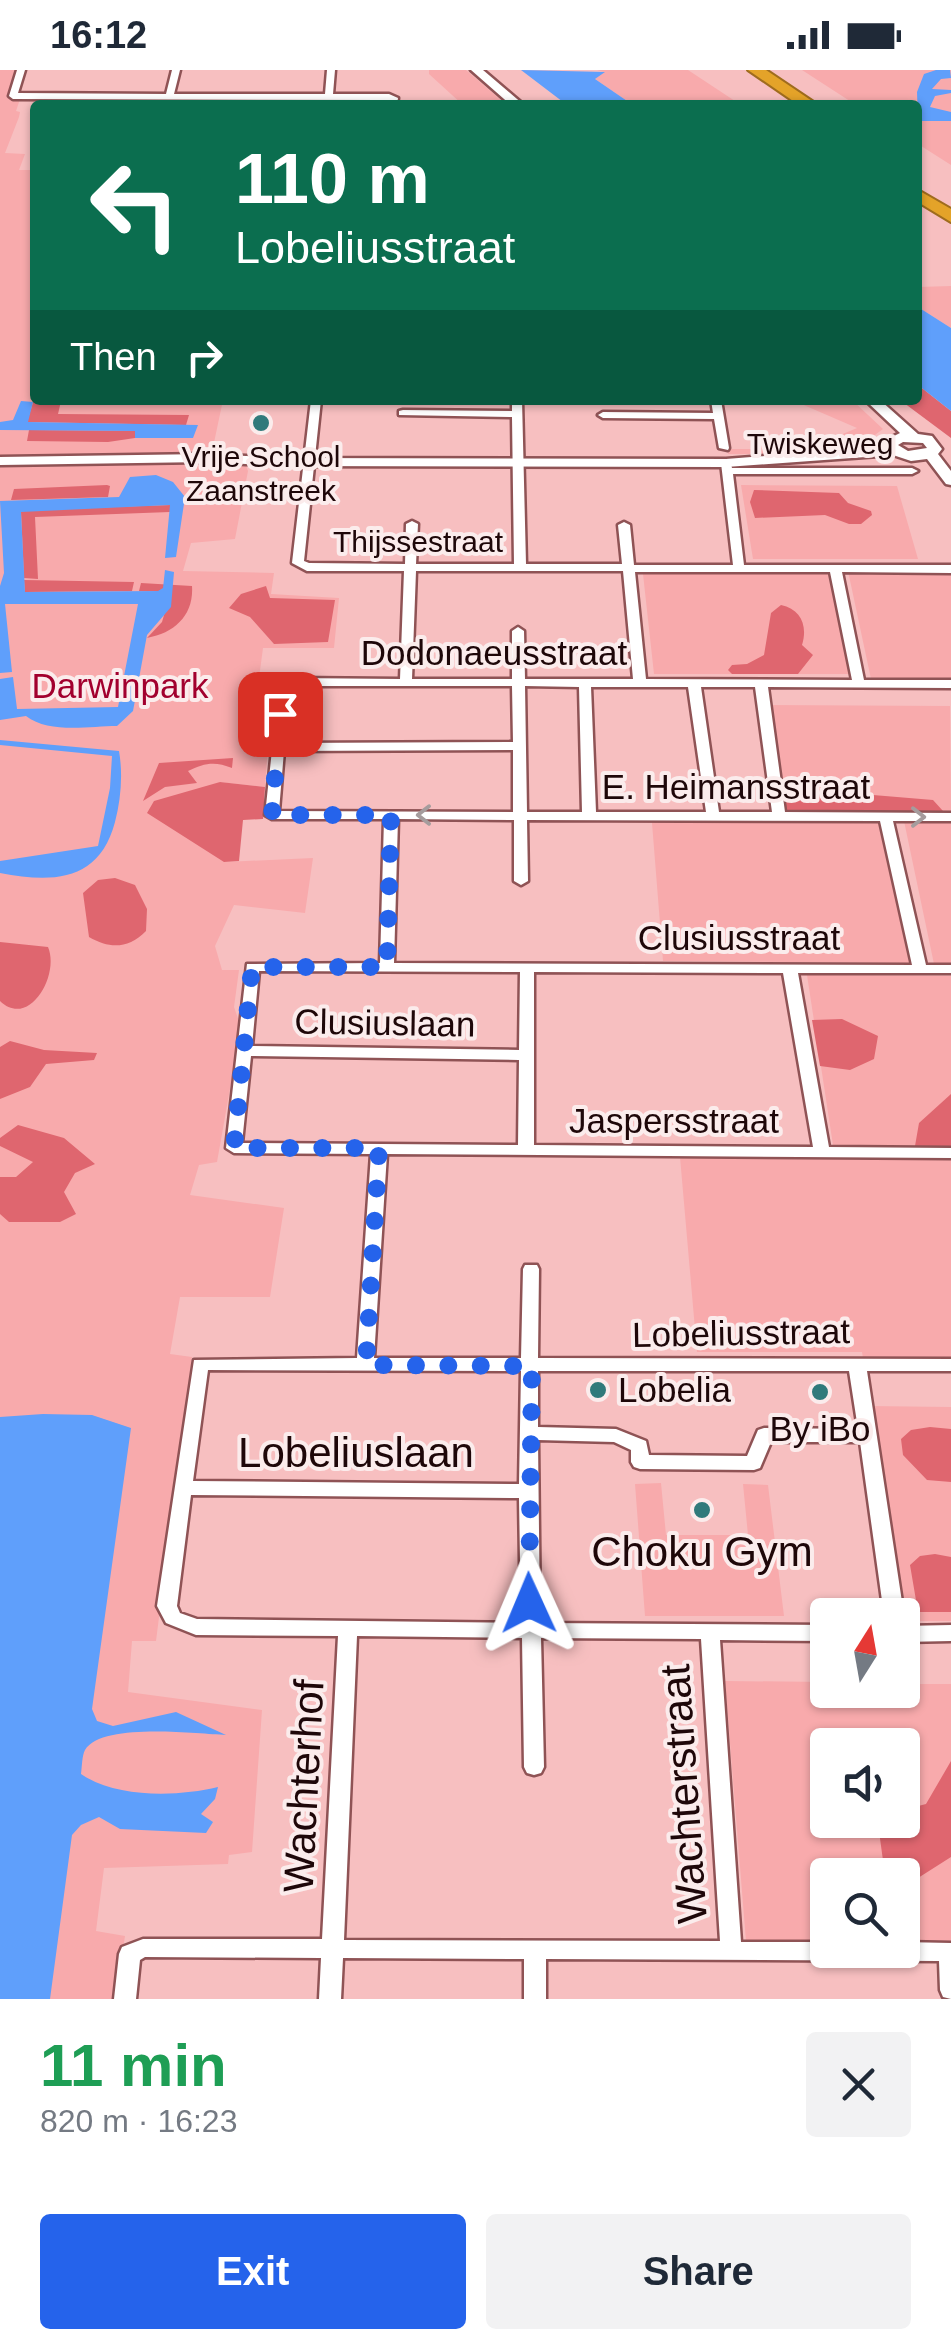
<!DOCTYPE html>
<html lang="en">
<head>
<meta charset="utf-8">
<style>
  :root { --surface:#fff; --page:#f2f2f3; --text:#1f2937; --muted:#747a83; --accent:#2563eb }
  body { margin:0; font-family:Arial,sans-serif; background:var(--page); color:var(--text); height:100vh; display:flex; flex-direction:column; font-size:38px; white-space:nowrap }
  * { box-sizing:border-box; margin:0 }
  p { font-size:32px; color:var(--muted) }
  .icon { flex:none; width:55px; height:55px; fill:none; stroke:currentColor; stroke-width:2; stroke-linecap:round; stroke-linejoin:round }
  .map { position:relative; height:1929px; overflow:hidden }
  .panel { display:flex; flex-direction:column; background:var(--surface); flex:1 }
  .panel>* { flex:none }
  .hud { position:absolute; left:30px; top:30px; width:892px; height:305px; border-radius:10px; box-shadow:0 2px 8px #0004; background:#0b6e4f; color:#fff; overflow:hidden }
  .needle { width:65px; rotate:11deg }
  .controls { position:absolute; left:810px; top:1528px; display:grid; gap:20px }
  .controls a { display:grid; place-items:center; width:110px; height:110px; border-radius:10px; background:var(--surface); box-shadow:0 2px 8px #0004; font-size:50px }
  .pin { position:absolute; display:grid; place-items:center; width:85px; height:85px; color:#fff; margin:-42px; border-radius:20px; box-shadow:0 5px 15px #0006 }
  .me { position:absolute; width:110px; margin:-55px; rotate:359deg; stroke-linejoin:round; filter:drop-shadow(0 0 8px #0008) }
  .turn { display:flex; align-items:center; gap:35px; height:210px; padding:0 40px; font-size:45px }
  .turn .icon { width:130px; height:130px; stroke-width:2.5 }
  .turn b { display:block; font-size:70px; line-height:85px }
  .then { display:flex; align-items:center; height:95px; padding:0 40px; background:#0003; gap:20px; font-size:38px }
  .round { display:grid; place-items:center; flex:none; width:105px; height:105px; border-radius:10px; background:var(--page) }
  .overview { display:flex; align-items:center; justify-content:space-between; height:170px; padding:0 40px }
  h1 { font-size:60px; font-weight:800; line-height:75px; color:#1e9e55 }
  .action { display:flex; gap:20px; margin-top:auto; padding:20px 40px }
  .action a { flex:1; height:115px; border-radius:10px; background:var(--accent); color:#fff; font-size:40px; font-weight:800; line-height:115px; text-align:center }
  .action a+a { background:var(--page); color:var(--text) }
  .status { display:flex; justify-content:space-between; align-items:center; height:70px; padding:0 50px; background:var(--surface); direction:ltr }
  .status svg { height:28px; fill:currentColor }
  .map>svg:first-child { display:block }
  .green { fill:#f8aaac; fill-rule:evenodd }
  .forest { fill:#df666f }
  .water { fill:#5f9ffb }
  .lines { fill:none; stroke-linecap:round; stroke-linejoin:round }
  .street-casing { stroke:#8f5355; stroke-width:5 }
  .secondary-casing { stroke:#8f5355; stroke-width:5 }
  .highway-casing { stroke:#9f6c1e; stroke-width:4 }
  .street { fill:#fff; fill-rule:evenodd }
  .secondary { fill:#fff; fill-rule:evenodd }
  .highway { fill:#e4a329; fill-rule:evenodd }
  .oneway { stroke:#a59c9d }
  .route { stroke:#2563eb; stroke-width:18; stroke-dasharray:0 32.4 }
  .poi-dot { fill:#307a7b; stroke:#fbecec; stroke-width:4 }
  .labels { text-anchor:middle; stroke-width:8; stroke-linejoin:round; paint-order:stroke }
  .far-street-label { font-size:30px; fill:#1e0709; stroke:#fbecec }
  .far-poi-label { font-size:30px; fill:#1e0709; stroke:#fbecec }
  .street-label { font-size:35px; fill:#1e0709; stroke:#fbecec }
  .park-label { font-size:35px; fill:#a2002e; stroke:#fbecec }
  .poi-label { font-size:35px; fill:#1e0709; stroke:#fbecec; text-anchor:start }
  .near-street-label { font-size:42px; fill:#1e0709; stroke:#fbecec }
  .near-poi-label { font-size:42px; fill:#1e0709; stroke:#fbecec }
</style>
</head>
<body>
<div class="status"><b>16:12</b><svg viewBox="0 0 49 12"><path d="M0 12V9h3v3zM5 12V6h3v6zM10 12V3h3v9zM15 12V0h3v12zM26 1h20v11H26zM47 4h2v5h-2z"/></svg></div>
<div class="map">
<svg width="951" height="1929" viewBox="0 0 951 1929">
  <rect width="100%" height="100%" fill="#f7bfc0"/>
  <path class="green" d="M0,0H17L7,28L20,29L16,41L20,42L19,47L5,83L25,84L19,100H35V330H223L212,382L246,395L248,401L235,469L191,473L183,501L274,503L271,524L339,528L334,578H263L259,608H273L265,717L219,712L224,792L313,788L305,843L234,835L215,876L222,900H239L234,937L241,957L217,1092L199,1095L190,1125L284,1138L270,1227H180L170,1284L192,1287L156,1571H132L128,1622L262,1640L252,1782L229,1785L228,1794L104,1798L96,1861L125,1866L115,1929H0Z
    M429,0H466L507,35H463L429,4Z
    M597,0H688L741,35H633L595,9L604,2Z
    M802,0H951V95L918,74V35H856Z
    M951,216V258L918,237V217Z
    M809,330H852L883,359L868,370L758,384H728L729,379H760V366L789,374L807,362L831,369L857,358L799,333Z
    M741,415L897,416L918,489H753Z
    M848,501L951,502V609H871Z
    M643,504H830L852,604H654Z
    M765,635L950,636L951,741L783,742Z
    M656,751H880L913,893L663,891L652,753Z
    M904,751H951V894H934Z
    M807,905L951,906V1076L833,1075Z
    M680,1087L951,1089V1287L863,1288L862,1282H697Z
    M868,1336L951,1337V1551H904Z
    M661,1413L666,1465H748L743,1414L768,1415L784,1546H645L635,1414Z
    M725,1611L827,1612L828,1620H902L903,1614H951V1873L903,1872L902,1805H828L827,1872L746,1871ZM828,1675H902V1750H828Z"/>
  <path class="forest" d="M918,315L951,341V368L900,330H918Z
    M35,326V330L61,331L58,344L189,345L186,355L27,352Z
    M29,360L137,361L135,368L108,372L27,371Z
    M107,415L110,416L108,427L11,430L14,419Z
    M754,420L839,423L848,433L871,441L872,445L861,454H849L825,445L755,448L750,432Z
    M171,435L170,442L35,447L38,509L24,508L21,442L24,440Z
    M24,510L134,512L132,521L25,522Z
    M141,513L192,516C194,545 175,563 147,568L162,552L171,521H139Z
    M266,516L270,528L335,530L328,572L274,574L250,547L229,538L241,524Z
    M781,535C801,539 808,556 802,575L813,585L798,604H732L728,600L732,595L747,594L764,585L771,543Z
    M233,688L232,698C215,691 204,693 188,701L197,713L165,717L143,731L159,693Z
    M220,712L265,717L263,749L243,750L239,791L224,792L147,743L154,731Z
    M795,713L825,721L933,730L943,741L783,742L779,721L784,714Z
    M115,808L135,815L147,839L146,861C128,879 110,879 89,867L83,823L98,810Z
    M0,872L48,877C60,905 29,959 0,931Z
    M842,949L878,966L874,989L850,1000L820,996L812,950Z
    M10,971L44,980L97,983L94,990L46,994L30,1017L0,1029V977Z
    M951,1024V1076H915L919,1053Z
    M18,1055L64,1068L95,1094L75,1103L64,1122L76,1144L60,1152H9L0,1144V1107H16L33,1092L0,1076V1068Z
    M930,1357L951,1359V1412L927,1410L903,1385L901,1369L911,1360Z
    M935,1484L951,1487V1542H918L910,1495L920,1486Z
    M951,1691V1787L918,1808L903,1810L902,1805H885L878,1754L881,1750H902L903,1740L926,1734Z"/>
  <path class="water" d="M521,0L605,2L595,9L633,35H567Z
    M936,0H950L951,8L941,9L932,19L951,20V23L935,26L930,37L951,42V51H918L917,22L924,4Z
    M918,237L951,258V341L918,315Z
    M21,331L33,332L28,352L198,355L193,368H135V361L0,360V352L13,350Z
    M156,405L173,412L185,427L176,487L165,488L170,435L21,442L25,522L158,521L163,518L165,500L174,502L171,537L147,565L133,641L117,656C89,656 49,664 26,646L0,650V609L13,607L17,639L118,637L138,534H5L12,602L0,603V516L4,503L0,431L119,427L130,407Z
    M0,670L119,681C123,704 121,729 115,752C99,812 53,813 0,803V791L98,776L110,718L112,686L0,675Z
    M43,1344L92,1345L131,1358L92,1639L97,1651L113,1656L176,1642L226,1665C196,1664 102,1652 85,1680C82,1685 82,1697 81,1704C116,1728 177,1727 218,1717L215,1729L201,1744L213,1752L206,1763L120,1759L99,1747L81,1755L72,1765L50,1929H0V1347Z"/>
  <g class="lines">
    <g class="street-casing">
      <path id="street" d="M17,0H25L18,23L166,24L172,0H180L174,24H325L327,0H335L333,24H389L398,28L397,35H389V30L13,29L9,26Z
        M311,330H321L304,491L309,493L405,494L406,454L412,451L418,454L416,494H514L512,347L399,345V341L403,340L512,341V330H522L526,494H622L618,455L624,452L630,455L634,495H733L721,393L726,390L730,391L732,398H912L918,401L912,404H733L744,495H951V503L842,502L864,610H951V618L768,617L785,742L951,743V751H893L926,895H951V903H798L829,1077L951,1078V1088L387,1084L374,1288H521L523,1199L525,1195H537L539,1199L538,1288L951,1289V1301H867L904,1545L902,1547V1545H884L860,1372H771L760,1398L754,1400L640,1399L634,1397L631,1392V1380L614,1372L538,1370L540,1553L828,1555V1571L720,1570L741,1872H828V1880H902V1872L951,1873V1929L943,1927L940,1920L939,1891L546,1889V1929H524V1889L343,1888L341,1929H319L321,1888L145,1887L140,1890L136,1929H114L119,1884L122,1877L143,1869H322L338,1566L196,1565L166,1553L157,1536L194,1290L357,1288L371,1084L234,1083L226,1078L247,894L380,893L384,749H272L265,745L272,680L270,677L272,674L280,612L293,608L400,609L404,501H307L292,493ZM416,501H623L633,609H525L524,561L518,557L512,561V609H412ZM635,502H830L852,610L646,609ZM294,616H512L513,672L285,673L290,617ZM525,616L579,617L582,742H527ZM591,617H688L706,742H596ZM701,617H755L772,742H719ZM513,680V742L279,741L284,681ZM398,749L514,750V811L521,815L528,811L527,750L880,751L912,895L394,893ZM259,901L520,902L519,980L252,976ZM534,902L783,903L813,1077L534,1075ZM251,986L519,990L518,1075L242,1073ZM208,1300L521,1301L519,1414L193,1411ZM538,1301H849L858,1359L764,1358L758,1360L747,1386L649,1385L646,1371L616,1359L538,1357ZM191,1425L519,1428L521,1553L197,1549L180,1543L177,1536ZM357,1566L522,1568L524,1697L527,1703L534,1705L541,1703L544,1697L541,1568L701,1569L720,1871L344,1870Z
        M711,330H721L729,378L728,380L719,378L714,349L603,348L598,345L603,342L713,343Z
        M951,1555V1571L902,1572V1556Z"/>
    </g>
    <g class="secondary-casing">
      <path id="secondary" d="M471,0H483L524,35H511Z
        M865,330H880L918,364L932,366L942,379L938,384L951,401V415L946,414L927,389L911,391L893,385L726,397L288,396L206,392L0,395V387L206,384L288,388L726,389L884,377V371L900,363ZM903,372L923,373L927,378L908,381L898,375Z"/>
    </g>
    <g class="highway-casing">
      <path id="highway" d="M748,0H766L818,35H799Z
        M918,120L951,139V152L918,132Z"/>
    </g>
    <use href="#street" class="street"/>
    <use href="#secondary" class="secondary"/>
    <use href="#highway" class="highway"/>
  </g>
  <defs><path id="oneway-chevron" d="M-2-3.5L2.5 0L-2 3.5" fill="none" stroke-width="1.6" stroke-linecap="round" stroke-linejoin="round" transform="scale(2.5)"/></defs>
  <g class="oneway">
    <use href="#oneway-chevron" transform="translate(424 745) rotate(-180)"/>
    <use href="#oneway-chevron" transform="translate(918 747)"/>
  </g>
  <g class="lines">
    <path class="route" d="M280,644L272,745H391L387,897H252L234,1078H379L366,1295L532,1296L529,1533"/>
  </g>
  <g class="poi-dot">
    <circle cx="261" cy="353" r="10"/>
    <circle cx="598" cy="1320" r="10"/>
    <circle cx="820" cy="1322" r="10"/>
    <circle cx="702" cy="1440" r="10"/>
  </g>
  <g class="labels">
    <g class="far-street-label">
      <text x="820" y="384">Twiskeweg</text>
      <text x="418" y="482">Thijssestraat</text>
    </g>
    <g class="far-poi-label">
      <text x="261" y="397">Vrije School<tspan x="261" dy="34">Zaanstreek</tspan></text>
    </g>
    <g class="street-label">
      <text x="494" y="595">Dodonaeusstraat</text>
      <text x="736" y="729">E. Heimansstraat</text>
      <text x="739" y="880">Clusiusstraat</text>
      <text transform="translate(385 953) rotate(1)" y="12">Clusiuslaan</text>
      <text x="674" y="1063">Jaspersstraat</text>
      <text transform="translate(741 1263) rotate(-1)" y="12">Lobeliusstraat</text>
    </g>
    <g class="park-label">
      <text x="120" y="628">Darwinpark</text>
    </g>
    <g class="poi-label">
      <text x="618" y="1332">Lobelia</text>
      <text x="820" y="1371" text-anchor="middle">By iBo</text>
    </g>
    <g class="near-street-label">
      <text x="356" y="1397">Lobeliuslaan</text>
      <text transform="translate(303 1716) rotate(-87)" y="15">Wachterhof</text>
      <text transform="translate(683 1724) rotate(-94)" y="15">Wachterstraat</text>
    </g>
    <g class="near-poi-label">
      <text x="702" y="1496">Choku Gym</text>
    </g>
  </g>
</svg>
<div class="controls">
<a><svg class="needle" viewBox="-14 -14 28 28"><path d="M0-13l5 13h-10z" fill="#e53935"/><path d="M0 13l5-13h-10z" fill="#747a83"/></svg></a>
<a><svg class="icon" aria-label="sound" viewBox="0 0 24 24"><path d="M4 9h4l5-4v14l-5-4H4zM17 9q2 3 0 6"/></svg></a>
<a><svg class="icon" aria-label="search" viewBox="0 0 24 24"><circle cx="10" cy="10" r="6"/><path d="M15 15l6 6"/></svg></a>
</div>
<div class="pin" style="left:280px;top:644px;background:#d93025"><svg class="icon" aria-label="arrive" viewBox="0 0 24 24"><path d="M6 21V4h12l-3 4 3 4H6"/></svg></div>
<svg class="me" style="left:529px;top:1533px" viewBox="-20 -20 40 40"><path d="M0-17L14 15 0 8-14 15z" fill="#2563eb" stroke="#fff" stroke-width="4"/></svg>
<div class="hud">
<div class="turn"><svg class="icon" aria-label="left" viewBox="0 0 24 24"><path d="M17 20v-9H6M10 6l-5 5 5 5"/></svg><div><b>110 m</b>Lobeliusstraat</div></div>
<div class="then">Then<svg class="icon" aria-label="right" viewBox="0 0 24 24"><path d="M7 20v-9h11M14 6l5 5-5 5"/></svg></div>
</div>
</div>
<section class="panel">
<div class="overview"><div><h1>11 min</h1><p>820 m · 16:23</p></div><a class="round"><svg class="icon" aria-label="close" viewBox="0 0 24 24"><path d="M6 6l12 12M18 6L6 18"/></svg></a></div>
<div class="action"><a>Exit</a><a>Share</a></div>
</section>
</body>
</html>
